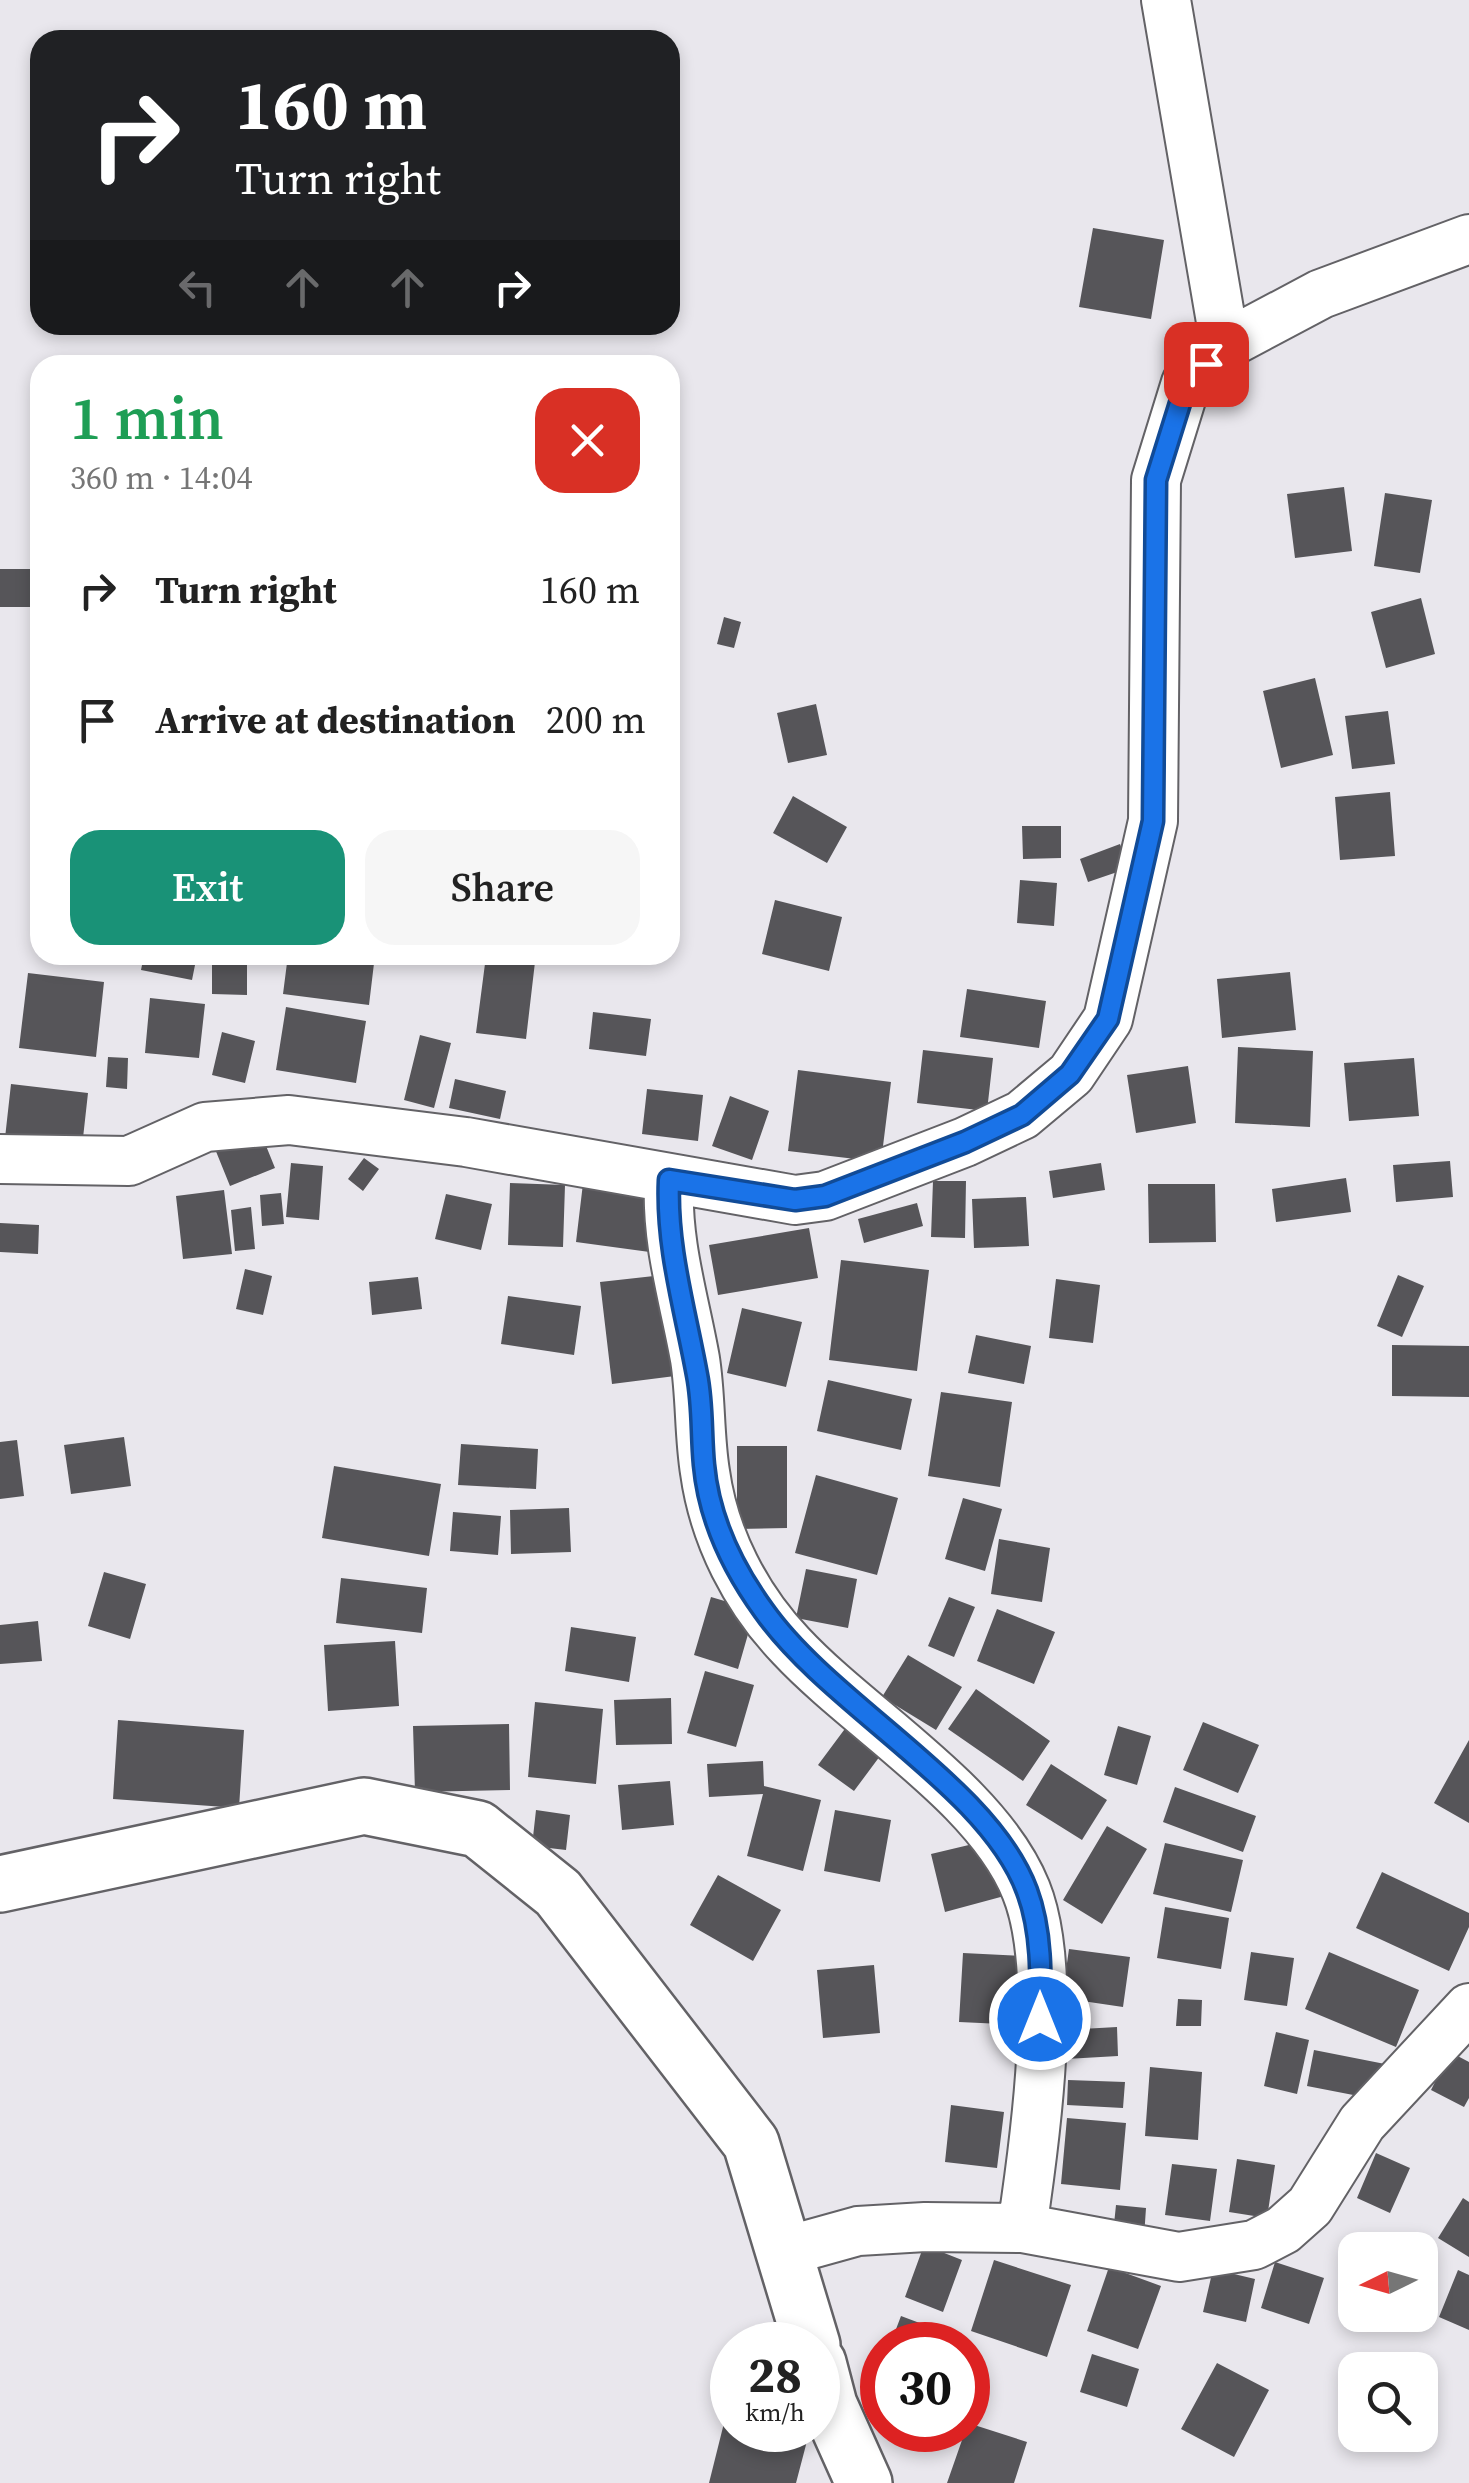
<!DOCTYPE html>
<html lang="en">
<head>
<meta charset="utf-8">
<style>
  :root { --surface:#fff; --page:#f6f6f6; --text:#222; --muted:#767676; --accent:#199277 }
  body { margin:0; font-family:"Source Serif 4",serif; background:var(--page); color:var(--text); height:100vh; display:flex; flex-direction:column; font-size:38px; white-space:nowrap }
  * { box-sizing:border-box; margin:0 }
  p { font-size:32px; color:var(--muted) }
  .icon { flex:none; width:55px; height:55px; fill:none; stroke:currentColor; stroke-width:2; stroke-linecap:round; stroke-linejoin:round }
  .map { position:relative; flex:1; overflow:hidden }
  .side { position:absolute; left:30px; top:355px; width:650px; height:610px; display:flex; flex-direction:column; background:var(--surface); border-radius:30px; box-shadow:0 5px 15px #0003 }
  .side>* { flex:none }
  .banner { position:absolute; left:30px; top:30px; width:650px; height:305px; border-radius:30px; box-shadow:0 5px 15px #0003; background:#202124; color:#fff; overflow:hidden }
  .needle { width:65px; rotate:265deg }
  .buttons { position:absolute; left:1338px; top:2232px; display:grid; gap:20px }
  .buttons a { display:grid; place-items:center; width:100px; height:100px; border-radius:20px; background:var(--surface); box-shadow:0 5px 15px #0003; font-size:50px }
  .speed { position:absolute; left:710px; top:2322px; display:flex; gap:20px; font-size:50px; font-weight:700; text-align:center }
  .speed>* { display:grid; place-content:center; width:130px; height:130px; border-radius:50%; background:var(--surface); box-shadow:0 5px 15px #0003; line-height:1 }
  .speed small { font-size:25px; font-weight:400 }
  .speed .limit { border:15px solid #d22; background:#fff; color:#111 }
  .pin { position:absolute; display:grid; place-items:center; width:85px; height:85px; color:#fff; margin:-42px; border-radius:20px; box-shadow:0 5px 15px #0006 }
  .me { position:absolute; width:110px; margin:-55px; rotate:0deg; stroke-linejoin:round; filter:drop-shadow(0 0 8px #0008) }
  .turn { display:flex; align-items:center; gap:35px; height:210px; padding:0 40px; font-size:45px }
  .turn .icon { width:130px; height:130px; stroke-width:2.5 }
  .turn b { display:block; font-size:70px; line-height:85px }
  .lanes { display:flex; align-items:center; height:95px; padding:0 40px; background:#0003; justify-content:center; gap:50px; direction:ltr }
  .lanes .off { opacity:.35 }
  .round { display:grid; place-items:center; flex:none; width:105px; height:105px; border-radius:30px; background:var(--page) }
  .headline { display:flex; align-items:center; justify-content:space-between; height:170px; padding:0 40px }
  h1 { font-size:60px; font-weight:600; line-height:75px; color:#1e9e55 }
  .cta { display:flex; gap:20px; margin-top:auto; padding:20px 40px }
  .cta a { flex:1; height:115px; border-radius:30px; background:var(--accent); color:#fff; font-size:40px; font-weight:600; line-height:115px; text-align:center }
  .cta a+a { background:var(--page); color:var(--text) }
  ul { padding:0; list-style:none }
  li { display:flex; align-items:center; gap:30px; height:130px; padding:0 40px }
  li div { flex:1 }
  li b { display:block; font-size:38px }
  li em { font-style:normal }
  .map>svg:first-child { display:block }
  .building { fill:#565559 }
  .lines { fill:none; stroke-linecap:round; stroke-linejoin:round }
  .minor-casing { stroke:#636266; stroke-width:52 }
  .tertiary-casing { stroke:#636266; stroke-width:60 }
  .minor { stroke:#fff; stroke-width:48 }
  .tertiary { stroke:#fff; stroke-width:55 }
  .route-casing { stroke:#114b97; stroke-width:25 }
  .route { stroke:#1a73e8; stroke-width:18 }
</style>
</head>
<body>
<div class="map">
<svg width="1469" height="2483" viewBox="0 0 1469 2483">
  <rect width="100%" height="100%" fill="#e9e7ed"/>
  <path class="building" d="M1093,228L1164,240L1151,319L1079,307Z
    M1344,487L1352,551L1295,558L1287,494Z
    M1385,493L1432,500L1420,573L1374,566Z
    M0,569H35V607H0Z
    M1421,598L1435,654L1386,668L1371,612Z
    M724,617L741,622L734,648L717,644Z
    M1315,678L1333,755L1281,768L1263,691Z
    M816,704L827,755L788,763L777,713Z
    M1388,711L1395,764L1352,769L1345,716Z
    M1390,792L1395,856L1340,860L1335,797Z
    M793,796L847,827L827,863L773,833Z
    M1022,826H1061V858L1023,859Z
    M1120,844L1129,868L1088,882L1080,859Z
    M1020,880L1057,883L1054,926L1017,923Z
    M775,900L842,917L829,971L762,954Z
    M144,955H197L192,980L141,970Z
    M212,955H247V995L212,994Z
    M288,955H375L369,1005L283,994Z
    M486,956L535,962L526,1039L476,1033Z
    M1290,972L1296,1030L1222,1038L1217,979Z
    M28,973L104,982L96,1057L19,1048Z
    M967,989L1046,1001L1039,1048L960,1037Z
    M150,998L205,1004L199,1058L145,1053Z
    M286,1007L366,1021L356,1083L276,1070Z
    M593,1012L651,1019L646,1056L589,1049Z
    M222,1032L255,1041L245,1083L212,1075Z
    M420,1035L451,1043L434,1108L404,1100Z
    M1238,1047L1313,1051L1310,1127L1235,1123Z
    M923,1050L993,1058L987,1111L917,1103Z
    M108,1057L128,1058L127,1089L106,1087Z
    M1414,1058L1419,1116L1349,1121L1344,1063Z
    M1188,1066L1196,1123L1136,1133L1127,1075Z
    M798,1070L891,1082L881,1162L788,1151Z
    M455,1079L506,1091L500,1119L449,1108Z
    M11,1084L88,1093L82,1147L5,1138Z
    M647,1089L703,1095L698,1141L642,1134Z
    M730,1096L769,1111L752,1160L712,1146Z
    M258,1126L275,1168L230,1186L213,1144Z
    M364,1158L379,1169L363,1191L348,1179Z
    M1450,1161L1453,1197L1396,1202L1393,1165Z
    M291,1163L323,1166L319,1220L286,1217Z
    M1101,1163L1105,1190L1053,1198L1049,1171Z
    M584,1175L666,1185L657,1253L576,1242Z
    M1346,1178L1351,1212L1276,1222L1272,1189Z
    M933,1181H966L965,1238L931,1237Z
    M510,1183L565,1185L563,1247L508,1245Z
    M1148,1184H1215L1216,1242L1149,1243Z
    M224,1190L232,1254L183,1259L176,1196Z
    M281,1193L284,1224L262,1226L260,1195Z
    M446,1194L492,1204L481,1250L435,1239Z
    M1026,1197L1029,1246L974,1248L972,1199Z
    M917,1203L923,1226L864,1243L858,1219Z
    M251,1207L255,1249L235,1251L231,1210Z
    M0,1223L39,1225L38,1254L0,1252Z
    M809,1228L818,1278L718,1295L709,1245Z
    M841,1260L929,1270L917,1371L829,1360Z
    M245,1269L272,1276L263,1315L236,1309Z
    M672,1274L683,1375L612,1384L600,1282Z
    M1398,1275L1424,1286L1402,1337L1377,1326Z
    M418,1277L422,1309L372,1315L369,1282Z
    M1056,1279L1100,1285L1093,1343L1049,1338Z
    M508,1296L581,1306L574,1355L501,1344Z
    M742,1308L802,1322L786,1387L727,1373Z
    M976,1335L1031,1346L1024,1384L968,1373Z
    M1392,1345L1469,1346V1397L1392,1396Z
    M828,1380L912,1399L901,1450L817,1431Z
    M941,1392L1012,1402L1000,1487L928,1476Z
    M124,1437L131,1486L71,1494L64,1445Z
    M17,1440L24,1496L0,1499V1442Z
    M461,1444L538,1449L536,1489L458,1485Z
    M737,1446H787V1528L737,1529Z
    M334,1466L441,1484L429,1556L322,1538Z
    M816,1475L898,1498L877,1575L795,1553Z
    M963,1498L1002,1509L985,1571L945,1559Z
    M569,1508L571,1552L511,1554L510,1510Z
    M453,1512L501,1516L498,1555L450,1551Z
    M999,1539L1050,1548L1042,1602L991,1594Z
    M806,1569L857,1579L848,1628L796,1618Z
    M104,1572L146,1584L130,1639L88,1626Z
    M341,1578L427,1588L422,1633L336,1623Z
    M711,1597L755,1610L738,1669L694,1655Z
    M949,1597L975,1607L954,1657L928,1646Z
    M997,1609L1055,1632L1034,1684L977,1661Z
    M38,1621L42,1661L0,1664V1625Z
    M571,1627L636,1637L629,1682L565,1671Z
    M395,1641L399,1706L328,1711L324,1645Z
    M908,1655L962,1687L936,1730L882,1697Z
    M705,1671L754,1685L736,1747L687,1733Z
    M976,1689L1050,1741L1023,1781L948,1729Z
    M671,1698L672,1744L616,1745L614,1700Z
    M535,1702L603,1709L596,1784L528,1777Z
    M118,1720L244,1730L239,1808L113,1799Z
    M1203,1722L1259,1745L1238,1793L1183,1770Z
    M509,1724L510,1790L415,1792L413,1726Z
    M847,1726L883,1752L854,1791L818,1765Z
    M1118,1726L1151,1736L1137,1785L1104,1775Z
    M1469,1740V1823L1434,1803Z
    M763,1761L764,1786L821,1800L803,1871L747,1856L763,1794L709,1797L707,1764Z
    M1051,1764L1107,1800L1082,1840L1026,1805Z
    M670,1781L674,1825L622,1830L618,1785Z
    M1175,1787L1256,1816L1243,1852L1163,1822Z
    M536,1810L570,1815L566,1850L532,1846Z
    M835,1810L891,1820L880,1882L824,1871Z
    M1107,1826L1147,1849L1102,1924L1063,1900Z
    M994,1839L1008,1895L945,1912L931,1854Z
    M1165,1843L1243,1860L1231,1912L1153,1894Z
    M1382,1872L1469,1913V1927L1449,1971L1356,1928Z
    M718,1875L781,1910L753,1961L690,1925Z
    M1165,1907L1229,1918L1221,1969L1157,1958Z
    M1069,1949L1130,1957L1123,2007L1062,1998Z
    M1251,1952L1294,1958L1287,2006L1244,2000Z
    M1329,1952L1419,1990L1396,2047L1305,2009Z
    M963,1953L1025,1956L1022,2025L959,2022Z
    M874,1965L880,2033L823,2038L817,1970Z
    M1178,1999L1202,2000L1201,2026H1176Z
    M1117,2027L1118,2056L1066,2059L1064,2030Z
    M1276,2032L1309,2040L1297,2094L1264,2086Z
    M1314,2050L1385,2064L1379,2100L1307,2086Z
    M1450,2052L1469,2062V2098L1464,2107L1431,2090Z
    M1150,2067L1202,2072L1198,2140L1145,2136Z
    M1068,2080L1125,2082L1123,2108L1067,2105Z
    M951,2105L1004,2112L997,2168L945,2162Z
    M1067,2118L1126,2123L1120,2190L1061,2184Z
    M1376,2153L1410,2168L1390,2213L1357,2198Z
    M1237,2159L1275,2165L1267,2218L1229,2212Z
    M1172,2164L1217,2169L1210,2221L1165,2215Z
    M1463,2198L1469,2202V2257L1438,2238Z
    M1116,2205L1146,2208L1144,2237L1113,2234Z
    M924,2245L962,2260L943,2312L905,2297Z
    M994,2260L1071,2285L1047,2357L971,2331Z
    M1275,2262L1324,2278L1309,2324L1261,2308Z
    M1109,2267L1161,2286L1138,2349L1087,2331Z
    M1213,2269L1255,2279L1246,2322L1203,2312Z
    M1458,2270L1469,2275V2330L1439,2317Z
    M901,2316L949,2334L944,2345H890Z
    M1092,2354L1139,2369L1127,2407L1080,2392Z
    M1217,2363L1269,2390L1234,2457L1181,2429Z
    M725,2419L732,2421V2430H766L807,2441L796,2483H709Z
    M968,2423L1027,2442L1014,2483H947Z"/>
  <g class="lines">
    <g class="minor-casing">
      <path id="minor" d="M1225,345L1321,294L1469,239
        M0,1159L129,1161L205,1127L289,1120L466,1142L795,1200L825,1196L965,1142L1022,1115L1071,1074L1108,1019L1153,821L1156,480L1186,383L1225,345L1166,0
        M669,1180C666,1243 684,1298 695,1359C701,1397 699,1435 705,1472C714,1537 746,1599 791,1646C861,1721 988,1795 1026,1890C1059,1971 1035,2141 1022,2228
        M786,2251L858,2231L925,2227L1022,2228L1179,2257L1254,2245L1283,2230L1310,2206L1362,2123L1469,2008"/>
    </g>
    <g class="tertiary-casing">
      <path id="tertiary" d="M0,1884L364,1806L478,1829L558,1893L751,2143L812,2345
        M818,2363L829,2405L864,2483"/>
    </g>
    <use href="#minor" class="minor"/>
    <use href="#tertiary" class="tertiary"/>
  </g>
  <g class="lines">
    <g class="route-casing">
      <path id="route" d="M1040,2019C1041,1977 1042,1931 1027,1891C989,1787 831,1706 764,1611C732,1567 709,1520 704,1465C701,1435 703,1405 697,1375C685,1309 666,1247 669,1180L795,1200L825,1196L965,1142L1022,1115L1070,1074L1108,1019L1153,821L1156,480L1186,384L1206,364"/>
    </g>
    <use href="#route" class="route"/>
  </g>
</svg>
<div class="buttons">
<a><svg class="needle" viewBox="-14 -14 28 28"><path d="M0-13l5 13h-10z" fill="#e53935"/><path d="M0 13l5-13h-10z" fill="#767676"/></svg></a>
<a><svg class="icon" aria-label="search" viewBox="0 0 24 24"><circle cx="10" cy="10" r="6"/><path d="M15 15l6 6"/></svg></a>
</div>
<div class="speed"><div>28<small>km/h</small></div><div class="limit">30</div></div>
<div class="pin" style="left:1206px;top:364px;background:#d93025"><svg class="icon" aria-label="arrive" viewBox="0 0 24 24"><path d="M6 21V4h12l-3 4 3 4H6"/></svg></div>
<svg class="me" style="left:1040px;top:2019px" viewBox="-20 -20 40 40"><circle r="17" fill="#1a73e8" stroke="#fff" stroke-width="3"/><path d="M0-11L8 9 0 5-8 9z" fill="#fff"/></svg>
<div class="banner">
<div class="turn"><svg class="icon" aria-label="right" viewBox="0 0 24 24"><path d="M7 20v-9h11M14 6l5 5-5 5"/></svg><div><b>160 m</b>Turn right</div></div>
<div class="lanes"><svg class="icon off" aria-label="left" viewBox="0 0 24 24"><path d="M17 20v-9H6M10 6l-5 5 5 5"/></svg><svg class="icon off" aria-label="ahead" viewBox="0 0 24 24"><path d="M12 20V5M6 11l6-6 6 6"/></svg><svg class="icon off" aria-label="ahead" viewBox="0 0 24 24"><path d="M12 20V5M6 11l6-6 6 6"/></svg><svg class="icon" aria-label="right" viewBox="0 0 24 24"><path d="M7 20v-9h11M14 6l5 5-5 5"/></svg></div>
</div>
<section class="side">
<div class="headline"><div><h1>1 min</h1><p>360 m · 14:04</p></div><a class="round" style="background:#d93025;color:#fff"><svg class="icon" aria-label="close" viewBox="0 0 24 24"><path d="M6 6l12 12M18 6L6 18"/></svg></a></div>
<ul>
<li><svg class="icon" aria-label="right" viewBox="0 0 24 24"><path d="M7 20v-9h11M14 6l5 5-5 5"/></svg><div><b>Turn right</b></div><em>160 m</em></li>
<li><svg class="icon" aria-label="arrive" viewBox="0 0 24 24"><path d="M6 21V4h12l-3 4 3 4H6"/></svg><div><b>Arrive at destination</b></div><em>200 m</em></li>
</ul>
<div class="cta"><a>Exit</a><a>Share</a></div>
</section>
</div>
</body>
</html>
